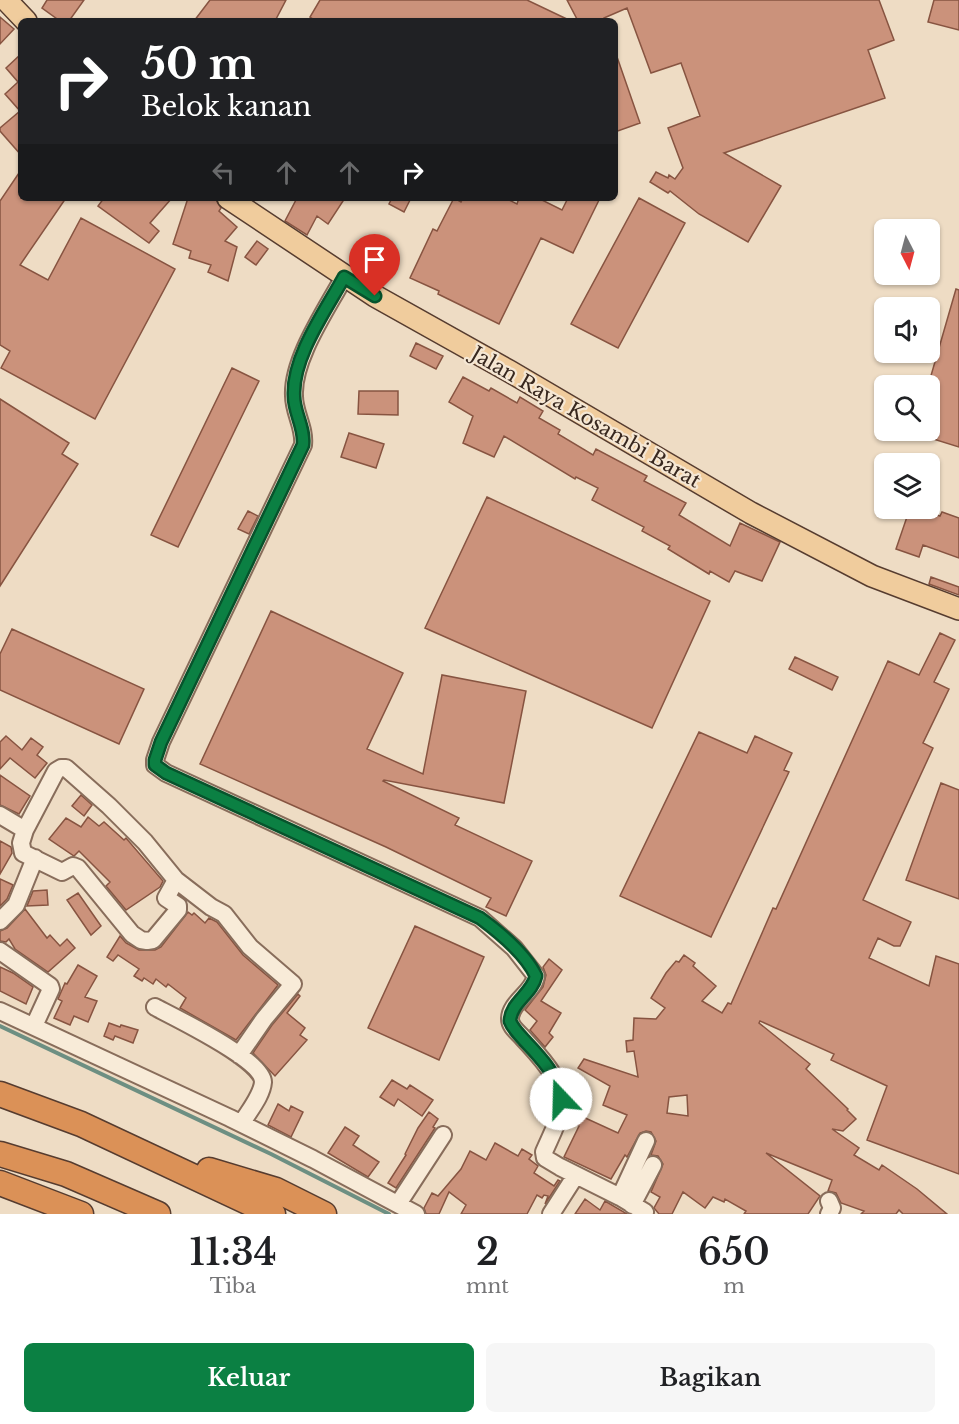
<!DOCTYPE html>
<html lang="id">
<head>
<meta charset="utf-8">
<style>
  :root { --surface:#fff; --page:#f6f6f6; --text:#202124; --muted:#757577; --accent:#0b8043 }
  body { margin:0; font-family:"Libre Baskerville",serif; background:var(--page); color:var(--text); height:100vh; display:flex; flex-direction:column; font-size:22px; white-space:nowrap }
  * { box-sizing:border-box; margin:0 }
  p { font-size:20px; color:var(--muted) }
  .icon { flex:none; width:33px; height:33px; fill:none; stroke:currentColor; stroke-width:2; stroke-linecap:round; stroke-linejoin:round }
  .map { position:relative; height:1214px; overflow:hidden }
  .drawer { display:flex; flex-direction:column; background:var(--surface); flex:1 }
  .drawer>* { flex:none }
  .hud { position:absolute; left:18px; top:18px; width:600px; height:183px; border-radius:9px; box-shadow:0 2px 4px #0004; background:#202124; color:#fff; overflow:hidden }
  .needle { width:39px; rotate:174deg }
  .controls { position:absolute; left:874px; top:219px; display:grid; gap:12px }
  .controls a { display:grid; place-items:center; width:66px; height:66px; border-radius:9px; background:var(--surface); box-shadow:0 2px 4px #0004; font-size:30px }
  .pin { position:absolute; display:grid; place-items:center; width:51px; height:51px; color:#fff; margin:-62px -26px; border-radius:50% 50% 50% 0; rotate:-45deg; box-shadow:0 0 6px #0007 }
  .pin .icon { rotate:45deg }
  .me { position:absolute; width:66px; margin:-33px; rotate:339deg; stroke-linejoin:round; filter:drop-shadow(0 0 4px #0008) }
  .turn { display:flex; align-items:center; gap:21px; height:126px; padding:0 24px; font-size:27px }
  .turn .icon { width:78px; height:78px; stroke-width:2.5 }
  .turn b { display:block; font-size:42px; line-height:51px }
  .lanes { display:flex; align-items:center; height:57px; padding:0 24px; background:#0003; justify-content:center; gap:30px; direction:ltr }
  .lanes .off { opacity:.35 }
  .eta { display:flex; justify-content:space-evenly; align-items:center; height:102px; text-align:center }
  .eta b { font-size:36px; font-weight:600; line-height:42px }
  .action { display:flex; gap:12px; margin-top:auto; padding:12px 24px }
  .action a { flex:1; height:69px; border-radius:9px; background:var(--accent); color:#fff; font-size:24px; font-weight:600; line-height:69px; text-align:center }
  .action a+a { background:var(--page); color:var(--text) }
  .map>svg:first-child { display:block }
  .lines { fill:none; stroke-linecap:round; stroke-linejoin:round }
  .stream { stroke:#6d8f82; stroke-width:4 }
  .building { fill:#cb927b; stroke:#875441; stroke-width:1.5; fill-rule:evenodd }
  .minor-casing { stroke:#886d5b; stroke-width:20 }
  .major-casing { stroke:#563c2f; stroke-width:24 }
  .highway-casing { stroke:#563c2f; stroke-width:27 }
  .minor { stroke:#f8ebd8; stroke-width:16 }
  .major { stroke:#f0cc9d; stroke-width:21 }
  .highway { stroke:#db9157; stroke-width:24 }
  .route-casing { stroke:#07532c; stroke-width:15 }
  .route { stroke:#0b8043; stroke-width:10 }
  .labels { text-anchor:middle; stroke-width:4.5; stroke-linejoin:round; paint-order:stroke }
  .street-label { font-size:20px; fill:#38281f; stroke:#f5e7d4 }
</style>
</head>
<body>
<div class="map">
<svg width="959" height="1214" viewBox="0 0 959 1214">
  <rect width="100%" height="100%" fill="#eedcc4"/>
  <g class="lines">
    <path class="stream" d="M0,1026L271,1154L389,1214"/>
  </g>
  <path class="building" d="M47,0H84L69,21H60L42,8Z
    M210,0H286L275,21H194Z
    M320,0H527L571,21H316L310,17Z
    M567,0H879L894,40L868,50L885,98L724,153L781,186L748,242L699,214L670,191L668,193L650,182L656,172L668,178L669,175L675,179L683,168L668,128L700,116L681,63L651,73L627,8L604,18L605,21H578Z
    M934,0H959V30L928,22Z
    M0,17L14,29L0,44Z
    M21,54V155L0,131V128L20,111L5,94L18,82L6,68Z
    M616,54L640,123L615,132V55Z
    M21,170V198H66L20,265L48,280L81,218L175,269L95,419L1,368L10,351L0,345V201Z
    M104,198H172L150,223L159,231L149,243L98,206Z
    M188,198H215L221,208L219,211L237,227L225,241L237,247L228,281L208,272L211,265L189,258L191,251L173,244Z
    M297,198H345L328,224L317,216L307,235L285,221Z
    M392,198H411L404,212L389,204Z
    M454,198L461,202L463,198H505L517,204L519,198H538L562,210L568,198H600L573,253L541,238L499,324L438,294L439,291L410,278L433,229L437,231Z
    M639,198L685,223L618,348L571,324Z
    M257,241L268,249L256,265L245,257Z
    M956,289L959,290V447L930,438V386H928Z
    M416,343L443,356L436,369L410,356Z
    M232,368L259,381L178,547L151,535Z
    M463,377L489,391L491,388L517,403L520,397L543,411L539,418L560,430L558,434L593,455L596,449L647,476L644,481L686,503L679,515L730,546L740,523L780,542L762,581L735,571L729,582L710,571L709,574L668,549L670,546L642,531L644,527L592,500L598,488L576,477L575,479L504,436L494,457L463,443L473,416L449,402Z
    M359,391H398V415L358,414Z
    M0,399L69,443L62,454L78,464L0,586Z
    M349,433L384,444L376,468L341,457Z
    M487,497L710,601L652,728L425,628Z
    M910,508H917L940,516L942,512L959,518V558L923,545L919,557L896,549Z
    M248,511L258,516L249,534L238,529Z
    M931,577L959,587V595L929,584Z
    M271,611L403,673L367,749L423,774L442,675L526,691L504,803L384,780L383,781L459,818L455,825L532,861L506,916L486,907L491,898L386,847L200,764Z
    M12,629L144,689L119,744L0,690V654Z
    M940,633L955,640L934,682L949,689L923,743L933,748L863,900L911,922L900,946H894L878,938L869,958L929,986L936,956L959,964V1174L867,1140L887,1086L831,1060L834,1054L760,1021L759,1023L810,1064L806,1069L848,1109L847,1110L856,1119L843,1131L832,1129L859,1148L854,1155L879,1170L882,1165L917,1189L947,1214H903L899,1210L896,1214H861L864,1211L841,1203L836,1193L828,1191L832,1180L766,1153L820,1196L808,1214H744L746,1211L725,1199L724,1202L713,1197L705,1208L683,1192L672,1214H659L654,1208L660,1197L651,1192L663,1164L658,1156L651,1155L656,1141L651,1132L646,1131L640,1133L627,1157L625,1155L611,1179L564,1157L579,1126L577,1125L581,1116L618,1133L627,1115L603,1105L610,1086L578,1068L584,1059L638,1077L634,1051L627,1052L626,1041L633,1040L634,1018L656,1019L665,1008L651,998L666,973L676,961L679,962L684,955L695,963L693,966L716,986L702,1001L722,1013L728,1003L731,1004L773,908L776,909L888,661L919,675ZM687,1095L688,1116L667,1113L669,1097Z
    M795,657L838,677L832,690L789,669Z
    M699,732L747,753L755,736L792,753L784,770L789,772L711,937L620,896Z
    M6,736L22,750L31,738L43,747L37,755L47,763L35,778L10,758L0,769V742Z
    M0,775L30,796L19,814L0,805Z
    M941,783L959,790V899L906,880Z
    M81,795L92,805L84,816L72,806Z
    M88,817L99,826L104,822L124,840L126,838L163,881L160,887L126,910L106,886L110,882L79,851L74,856L49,839L66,818L81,827Z
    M0,841L11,847L12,853L0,874Z
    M0,879L13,885L7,899L0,906Z
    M47,890L48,905L27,906L33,891Z
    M78,893L101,926L91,935L67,900Z
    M25,909L47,938L50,935L60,946L67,939L75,948L48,972L15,949L9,939L6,942L0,941V931L7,928Z
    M188,912L192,915L194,913L205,923L209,918L217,922L243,955L278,985L236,1040L180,1008L186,998L168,984L166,987L156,979L153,984L144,978L142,981L134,976L139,969L118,955L113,961L107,957L120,936L126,943L139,950H155L161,947Z
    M415,926L484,957L439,1060L368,1028Z
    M549,959L562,970L541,1001L561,1013L549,1033L553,1037L545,1047L530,1030L537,1021L525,1010L543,987L546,975L543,967Z
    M78,965L97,976L85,997L97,1001L88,1022L74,1016L70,1025L54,1018L62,1001L58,999L65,983L67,984Z
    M0,967L13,973L33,987L26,1004L0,991Z
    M298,994L300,996L287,1013L305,1028L300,1035L307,1040L275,1076L253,1053L272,1025Z
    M109,1023L120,1027L121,1025L138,1030L133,1043L115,1036L113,1040L104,1036Z
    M392,1080L407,1089L410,1085L433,1100L422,1116L398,1099L394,1106L380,1097Z
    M278,1104L289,1111L291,1106L303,1112L291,1137L268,1125Z
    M429,1112L438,1119L433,1127L435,1128L396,1188L388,1183L406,1155L405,1154L418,1128Z
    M345,1127L359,1136L353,1145L379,1162L368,1177L328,1153Z
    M495,1143L518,1156L522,1149L532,1155L529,1159L538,1166L534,1173L554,1186L558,1180L560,1181L545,1204L548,1196L544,1195L542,1198L537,1195L527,1214H461L466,1205L449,1192L439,1214H426L424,1208L432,1193L438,1196L461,1169L470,1151L486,1160Z
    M585,1199L600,1210L605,1201L627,1214H575Z"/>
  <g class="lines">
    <g class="minor-casing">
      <path id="minor" d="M344,277C327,309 292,359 294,396C294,413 305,428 303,445L161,742L155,760V765L166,773L480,918L514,948L536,976C533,993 510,1002 510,1019C510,1027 518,1032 523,1038C540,1057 565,1081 561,1109C558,1123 550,1138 544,1152L545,1158L560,1167L620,1197L645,1212
        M0,815L25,830
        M176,880L166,898L178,906V910L153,940L147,941L141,940L132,934L78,868L73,866L62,872L23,853L21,843L25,830L56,771L61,768H66L109,806L145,842L176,880L211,907L224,914L250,947L293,984L264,1019L239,1055
        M0,921L16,905L35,858
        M0,951L50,986L51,989L34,1026
        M155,1007C174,1017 263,1060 263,1082C262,1096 248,1112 242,1123
        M0,1011L230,1118L313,1159L416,1214
        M620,1197L646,1141
        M398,1204L443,1135
        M632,1205L653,1165
        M551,1214L576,1175
        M829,1214L832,1208L829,1201"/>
    </g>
    <g class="major-casing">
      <path id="major" d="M6,0L26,21
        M228,198L375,296L509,371L751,513L872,576L959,609"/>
    </g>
    <g class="highway-casing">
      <path id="highway" d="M0,1094L81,1124L273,1214
        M0,1154L66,1174L158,1214
        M209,1170L276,1190L324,1214
        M0,1183L81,1214"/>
    </g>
    <use href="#minor" class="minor"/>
    <use href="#major" class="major"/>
    <use href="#highway" class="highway"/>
  </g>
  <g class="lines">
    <g class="route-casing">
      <path id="route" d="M375,296L344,277C326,310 292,357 294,396C294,413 305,428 303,445L161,742L155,760V765L166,773L480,918C499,932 526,955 536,976C532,994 511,1002 510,1021C513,1029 519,1034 524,1040C540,1057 558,1075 561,1099"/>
    </g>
    <use href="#route" class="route"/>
  </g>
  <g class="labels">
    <g class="street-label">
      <text transform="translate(586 417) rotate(30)" y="7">Jalan Raya Kosambi Barat</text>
    </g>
  </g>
</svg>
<div class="controls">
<a><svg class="needle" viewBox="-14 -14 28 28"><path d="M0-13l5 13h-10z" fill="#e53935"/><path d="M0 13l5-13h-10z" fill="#757577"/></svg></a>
<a><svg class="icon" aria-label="sound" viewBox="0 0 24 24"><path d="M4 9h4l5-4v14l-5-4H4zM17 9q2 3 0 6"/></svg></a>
<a><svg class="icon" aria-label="search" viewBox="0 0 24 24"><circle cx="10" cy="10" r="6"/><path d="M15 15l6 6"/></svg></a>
<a><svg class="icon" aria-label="layers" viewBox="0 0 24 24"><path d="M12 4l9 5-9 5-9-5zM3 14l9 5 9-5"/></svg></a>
</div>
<div class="pin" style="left:375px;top:296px;background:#d93025"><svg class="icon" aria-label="arrive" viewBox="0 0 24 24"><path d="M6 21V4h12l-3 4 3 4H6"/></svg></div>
<svg class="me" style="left:561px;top:1099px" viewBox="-20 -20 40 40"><circle r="19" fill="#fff"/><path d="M0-13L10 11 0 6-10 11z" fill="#0b8043"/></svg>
<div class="hud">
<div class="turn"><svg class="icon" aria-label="right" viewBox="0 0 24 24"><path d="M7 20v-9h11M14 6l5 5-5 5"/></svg><div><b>50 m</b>Belok kanan</div></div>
<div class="lanes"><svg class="icon off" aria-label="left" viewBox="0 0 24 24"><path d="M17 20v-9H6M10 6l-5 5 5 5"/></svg><svg class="icon off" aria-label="ahead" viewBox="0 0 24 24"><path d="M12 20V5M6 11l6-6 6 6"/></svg><svg class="icon off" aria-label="ahead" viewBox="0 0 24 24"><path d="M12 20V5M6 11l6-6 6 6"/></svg><svg class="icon" aria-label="right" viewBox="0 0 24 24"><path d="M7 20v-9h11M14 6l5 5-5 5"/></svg></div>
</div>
</div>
<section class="drawer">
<div class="eta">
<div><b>11:34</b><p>Tiba</p></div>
<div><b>2</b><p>mnt</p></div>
<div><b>650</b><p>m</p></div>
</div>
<div class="action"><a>Keluar</a><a>Bagikan</a></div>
</section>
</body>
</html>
